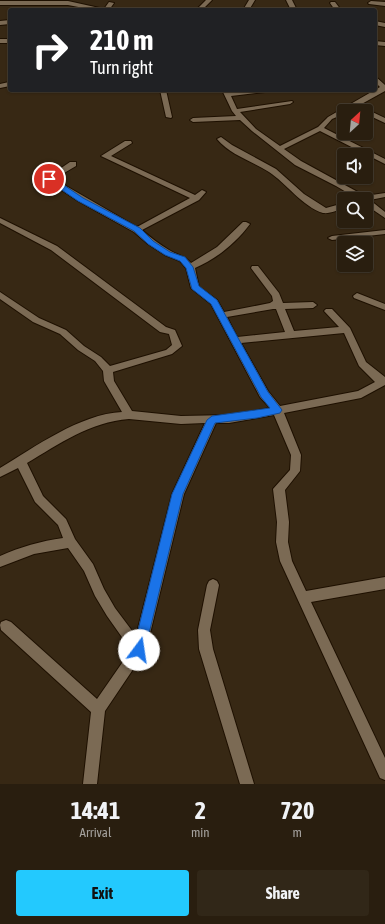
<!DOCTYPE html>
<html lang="en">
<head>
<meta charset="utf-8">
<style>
  :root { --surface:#291e0f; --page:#312718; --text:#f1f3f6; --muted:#a5a29e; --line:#453c2f; --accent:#23c9fe }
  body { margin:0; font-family:"Asap Condensed",sans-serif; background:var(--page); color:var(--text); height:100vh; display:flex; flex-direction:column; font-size:15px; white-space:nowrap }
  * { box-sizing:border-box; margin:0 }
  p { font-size:13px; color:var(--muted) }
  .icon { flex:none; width:22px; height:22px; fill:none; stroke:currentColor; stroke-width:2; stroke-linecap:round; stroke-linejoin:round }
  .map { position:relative; height:784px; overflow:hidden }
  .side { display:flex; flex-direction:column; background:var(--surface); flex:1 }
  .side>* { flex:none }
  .banner { position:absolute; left:8px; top:8px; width:369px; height:84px; border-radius:4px; box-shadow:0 1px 3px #0004,0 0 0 1px var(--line); background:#202124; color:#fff; overflow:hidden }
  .needle { width:26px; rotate:26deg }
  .buttons { position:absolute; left:337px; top:104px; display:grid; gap:8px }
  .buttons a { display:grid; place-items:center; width:36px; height:36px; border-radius:4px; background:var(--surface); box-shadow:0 1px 3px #0004,0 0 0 1px var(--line); font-size:20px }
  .pin { position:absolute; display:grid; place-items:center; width:34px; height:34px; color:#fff; margin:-17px; border:2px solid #fff; border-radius:50%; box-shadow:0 1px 4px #0007 }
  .me { position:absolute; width:44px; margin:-22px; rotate:14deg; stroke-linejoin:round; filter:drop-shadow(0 0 3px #0008) }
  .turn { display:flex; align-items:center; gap:14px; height:84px; padding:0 16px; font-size:18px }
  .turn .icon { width:52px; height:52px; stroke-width:2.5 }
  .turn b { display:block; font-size:28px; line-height:34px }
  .eta { display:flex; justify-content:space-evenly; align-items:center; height:68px; text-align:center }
  .eta b { font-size:24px; font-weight:700; line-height:28px }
  .button { display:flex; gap:8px; margin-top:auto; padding:8px 16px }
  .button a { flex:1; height:46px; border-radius:4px; background:var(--accent); color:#111; font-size:16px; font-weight:700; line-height:46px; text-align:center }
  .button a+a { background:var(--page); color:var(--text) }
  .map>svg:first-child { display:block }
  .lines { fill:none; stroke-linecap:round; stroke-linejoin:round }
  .minor-casing { stroke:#1e1000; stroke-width:2 }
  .minor { fill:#7b6a54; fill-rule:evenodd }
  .route { fill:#1a73e8; stroke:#114b97 }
</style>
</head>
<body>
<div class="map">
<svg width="385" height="784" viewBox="0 0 385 784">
  <rect width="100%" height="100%" fill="#372814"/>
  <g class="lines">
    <g class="minor-casing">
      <path id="minor" d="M206,0H212L202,10H196Z
        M249,0H255L249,10H243Z
        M286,0H292L297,10H291Z
        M0,1H68L104,9L109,2L114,3L109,10H94L68,5H0Z
        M371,1L385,2V6L369,4L368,3Z
        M331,2H335L341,10H335L330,3Z
        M10,20V24L0,25V21Z
        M375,21L385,23V27L375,25Z
        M0,39H10V43H0Z
        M375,41L385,42V46L375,45Z
        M375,76L385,85V91L349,111H344V114L332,119L324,128L385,159V164L320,131L284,149L301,161L365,196L385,193V197L370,200L385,212V218L366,205V199H358L336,186L295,165L252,131L240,120L193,122L190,120L193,118L236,116L232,111L222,90H228L229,92L268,90L265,92L231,96L237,109L292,101L293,102L290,104L240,112L256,129L280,146L318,127L328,117L380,87L375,82Z
        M9,82L10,86L0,88V84Z
        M160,90H166L172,117L171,118L166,117Z
        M366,109L385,118V123L366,114V111H363Z
        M221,137L232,145L276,169L304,194L326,208L344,203V208C338,210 330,214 323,213C303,207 286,183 269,172C252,161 230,155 217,139Z
        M125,141H131L132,143L111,156L195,195L202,190L206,192L199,200L142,230C151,238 159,244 169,250C177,255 185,256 191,263L217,247L243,222H246L250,224C236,243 216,259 195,268L199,287L217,300L224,312L270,303L273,301L272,296L251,268L252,266H258L279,293L283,303L313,302L317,305L313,308L285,309L294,331L339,327L324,311L326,309H332L350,328L366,362L385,377V385L361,398L284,413L301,455L300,471L285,490L289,522L288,542L292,561L306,591L385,577V589L311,602L385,758V780L380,778L280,561L276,542L277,522L273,489L290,470L291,455L274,415L229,423H216L184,494L146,650L105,711L97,784H83L91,712L1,630L0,625L1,622L6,620L11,622L97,699L131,650L107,616L95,596L84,571L68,548L34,554L0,567V556C20,547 41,541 63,538L58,525L35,502L18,468L0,477V468C35,447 80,414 122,412L104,381L103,371L95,361L78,350L60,334L33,322L0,299V292L39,318L66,330L84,346L101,357L110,366L166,350L172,345L169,334L160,332L51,250L0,223V218L57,246L166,327L175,330L182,346L172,354L113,372L114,381L132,411L181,416L229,415L270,408L260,397L211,304L191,288L186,268L180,261L165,255L148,244L134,232L78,201L45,179L70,162H76V166L54,179L137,227L190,198L101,156ZM273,309H276L285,332L237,337L227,317ZM344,333L359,366L375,382L358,391L280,406L268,391L241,343ZM129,419L181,424L205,423L172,494L136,636L115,608L104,589L93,564L75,539L66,519L43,496L27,463C59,444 90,422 129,419Z
        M385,230V234L332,240L328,238L332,236Z
        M357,293L385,304V310L354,298L353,296Z
        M213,579L217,581L219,585L210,630L213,649L254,784H240L199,649L198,630L207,585L209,581Z"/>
    </g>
    <use href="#minor" class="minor"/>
  </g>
  <path class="route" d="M47,177H52L83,198L140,228L153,241L170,252L185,257L193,267L199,286L217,300L268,392L282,410L280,413L257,418L215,423L183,494L145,650L143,654L139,656L135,654L133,650L172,494L207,420L212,416L270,408L261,397L211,304L192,289L186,268L180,261L165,255L148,244L134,231L78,201L47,180Z"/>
</svg>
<div class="buttons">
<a><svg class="needle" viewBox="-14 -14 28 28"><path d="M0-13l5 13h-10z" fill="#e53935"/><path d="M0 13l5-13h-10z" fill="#a5a29e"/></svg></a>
<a><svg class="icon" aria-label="sound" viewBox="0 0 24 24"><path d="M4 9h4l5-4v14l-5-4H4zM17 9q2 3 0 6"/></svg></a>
<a><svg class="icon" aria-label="search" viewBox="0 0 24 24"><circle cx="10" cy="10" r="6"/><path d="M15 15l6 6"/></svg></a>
<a><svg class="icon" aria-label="layers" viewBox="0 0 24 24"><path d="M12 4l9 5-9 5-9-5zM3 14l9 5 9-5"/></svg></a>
</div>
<div class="pin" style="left:49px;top:179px;background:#d93025"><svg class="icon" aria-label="arrive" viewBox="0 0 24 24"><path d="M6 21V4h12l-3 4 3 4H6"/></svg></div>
<svg class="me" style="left:139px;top:650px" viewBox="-20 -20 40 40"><circle r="19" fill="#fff"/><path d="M0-13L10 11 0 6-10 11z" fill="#1a73e8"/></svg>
<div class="banner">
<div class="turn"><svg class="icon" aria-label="right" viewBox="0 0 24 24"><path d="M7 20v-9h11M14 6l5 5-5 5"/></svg><div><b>210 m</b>Turn right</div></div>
</div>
</div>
<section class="side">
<div class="eta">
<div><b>14:41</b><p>Arrival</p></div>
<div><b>2</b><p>min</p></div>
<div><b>720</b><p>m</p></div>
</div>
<div class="button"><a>Exit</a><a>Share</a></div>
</section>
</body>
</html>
